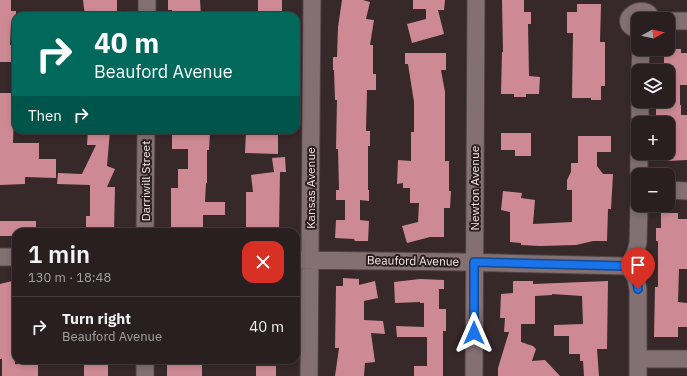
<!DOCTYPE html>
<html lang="en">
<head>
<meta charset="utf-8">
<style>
  :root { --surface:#291e20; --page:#312729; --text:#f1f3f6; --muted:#a5a2a5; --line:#453c3e }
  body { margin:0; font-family:"IBM Plex Sans",sans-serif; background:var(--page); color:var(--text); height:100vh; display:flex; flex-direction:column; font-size:15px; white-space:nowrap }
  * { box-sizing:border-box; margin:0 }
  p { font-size:13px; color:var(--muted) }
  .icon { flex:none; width:22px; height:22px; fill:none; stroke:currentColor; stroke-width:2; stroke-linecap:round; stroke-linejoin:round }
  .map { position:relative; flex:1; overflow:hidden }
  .sheet { position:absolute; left:12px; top:228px; width:288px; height:136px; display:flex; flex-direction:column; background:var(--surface); border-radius:12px; box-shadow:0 2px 6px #0003,0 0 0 1px var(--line) }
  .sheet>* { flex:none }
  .top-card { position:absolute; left:12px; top:12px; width:288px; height:122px; border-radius:12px; box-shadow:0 2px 6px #0003,0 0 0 1px var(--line); background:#00695c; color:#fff; overflow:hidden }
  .needle { width:26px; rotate:82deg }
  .controls { position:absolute; left:631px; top:12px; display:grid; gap:8px }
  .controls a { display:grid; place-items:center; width:44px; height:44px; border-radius:8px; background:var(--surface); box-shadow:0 2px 6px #0003,0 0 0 1px var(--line); font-size:20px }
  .pin { position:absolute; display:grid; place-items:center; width:34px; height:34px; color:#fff; margin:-41px -17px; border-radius:50% 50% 50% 0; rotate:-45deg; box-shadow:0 0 4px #0007 }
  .pin .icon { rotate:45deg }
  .me { position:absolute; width:44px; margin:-22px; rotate:0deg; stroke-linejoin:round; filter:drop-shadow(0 0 3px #0008) }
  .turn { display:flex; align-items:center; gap:14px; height:84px; padding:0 16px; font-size:18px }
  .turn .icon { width:52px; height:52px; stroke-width:2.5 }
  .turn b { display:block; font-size:28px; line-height:34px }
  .then { display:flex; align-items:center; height:38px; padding:0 16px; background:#0003; gap:8px; font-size:15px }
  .round { display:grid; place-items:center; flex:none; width:42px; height:42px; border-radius:12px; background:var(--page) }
  .head { display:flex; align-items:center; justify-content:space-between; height:68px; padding:0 16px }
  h1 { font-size:24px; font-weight:600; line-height:30px }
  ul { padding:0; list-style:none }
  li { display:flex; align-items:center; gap:12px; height:60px; padding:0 16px; border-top:1px solid var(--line) }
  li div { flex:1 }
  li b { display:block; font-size:15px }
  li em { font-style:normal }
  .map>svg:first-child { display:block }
  .building { fill:#cd8a94 }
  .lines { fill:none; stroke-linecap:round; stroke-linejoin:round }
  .minor-casing { stroke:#514446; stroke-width:19 }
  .minor { stroke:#827072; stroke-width:17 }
  .route-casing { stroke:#114b97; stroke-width:10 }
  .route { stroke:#1a73e8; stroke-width:7 }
  .labels { text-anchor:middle; stroke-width:4; stroke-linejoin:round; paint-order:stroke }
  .street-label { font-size:12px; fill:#f4eaeb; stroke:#2c1e20 }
</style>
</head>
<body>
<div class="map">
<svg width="687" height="376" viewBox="0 0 687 376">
  <rect width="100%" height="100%" fill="#37282a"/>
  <path class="building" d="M0,0H11V11H16V23H11L10,45H16V62H0Z
    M83,0H117V16H85Z
    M168,0H200L201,16H172V10H168Z
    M258,0H282V16H258Z
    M342,0H363L370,2L366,19L374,20L370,45H373V74H376V90H367L366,131H370V146H368V190H369V201L360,200V220L369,221L368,241H355L354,239L335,238L336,220H345V200H336V190H339L338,149H336L337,100H335L334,70H333V57H337L338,27Z
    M413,0H445L444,10H438L444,34L412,43L407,24L426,19V9H413Z
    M502,0H524V12H531V24H528L529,76L540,77L539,94H526V97H514V94H501L502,52H503Z
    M577,4H601L600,42H605V86H601V100H591V98H572L573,33H567V12H577Z
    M664,49H681V53H687V85H680V105H681V115H687V160L668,161V117H656V104H668V71H664Z
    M405,53H446V70H441L445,92V161H449V191H451L450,208H444V237H430L407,243L402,226L418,222L419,203H410V188H403V183L397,184L398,160L411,161V132H414V102L408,64H405Z
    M0,93H16V110H14L13,143H39V159H56V178L25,177V184L0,185Z
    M88,130H110L107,166L115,169L107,187H115L114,232H86V216H90V185L57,184L58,173L82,174L96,145H87Z
    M184,130L210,132L209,150H207V183H206L205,202H225V215H203V232H171V188H178V169H188V149H172V132H184Z
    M246,131L278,132V154L245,153Z
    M501,133H531V156H515V150H501Z
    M578,136H611V152H597V166L603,174H613L611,209H608L607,241H593L576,245L540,246L521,245V243L510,242V212L501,210L503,191L522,193L521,198L535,200L533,224L572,222V190H567V180L571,172V163H578Z
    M285,157L286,172H280L279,232H246V192H253L251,175L274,172L272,158Z
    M661,213H678V219H687V269H679L678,302L687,303V327H678V337H654L655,287H658V241H656V228H661Z
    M0,221H36V232H16V236H0Z
    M343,278L359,279V285L375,281L378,298L364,301V320L383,321L385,334L371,333L375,362L365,363L364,376H335L339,348H335L336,286H343Z
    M420,279L444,280V289H439V309H446V331H443V376H414V366H427V337H397L396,326L424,327V303H420V302L395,303L394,282Z
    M16,280L15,364H38V376H2V359H0V284Z
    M513,281H533V284L608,281L607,349H597L599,376H584L583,361H580V354H569V336H554V325L583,324L582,296L552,294V295L535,296V324H521V342L533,346L536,349L532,361L545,360L560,376H498V368L509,332H504L505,318H500L501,294L513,293Z
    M84,364H108V376H84Z
    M167,364H202V376H167Z
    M256,366H276V376H256Z"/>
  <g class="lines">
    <g class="minor-casing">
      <path id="minor" d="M147,16V0
        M668,21H687
        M638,30C612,21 647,0 651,19
        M640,71L641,49
        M640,123V101
        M639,175V153
        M668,190L687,191
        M145,232L146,130
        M0,257H16
        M296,260L461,262L625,266L629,267L636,251L638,243L639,205
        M629,267L636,278L638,289V376
        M638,359H687
        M145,376V360
        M309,376L312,0
        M474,376L476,0"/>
    </g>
    <use href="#minor" class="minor"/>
  </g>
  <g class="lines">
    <g class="route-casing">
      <path id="route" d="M474,333V262L625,266C635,270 637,280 638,289"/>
    </g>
    <use href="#route" class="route"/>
  </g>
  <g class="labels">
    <g class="street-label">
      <text transform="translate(146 181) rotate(-90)" y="4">Darriwill Street</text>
      <text transform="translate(311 188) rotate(-90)" y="4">Kansas Avenue</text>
      <text transform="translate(475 188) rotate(-90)" y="4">Newton Avenue</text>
      <text transform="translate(413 261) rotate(1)" y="4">Beauford Avenue</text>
    </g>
  </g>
</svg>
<div class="controls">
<a><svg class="needle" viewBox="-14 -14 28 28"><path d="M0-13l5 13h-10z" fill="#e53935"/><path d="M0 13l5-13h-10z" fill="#a5a2a5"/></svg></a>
<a><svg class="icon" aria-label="layers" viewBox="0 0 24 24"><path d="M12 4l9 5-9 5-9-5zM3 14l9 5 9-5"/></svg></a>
<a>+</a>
<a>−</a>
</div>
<div class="pin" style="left:638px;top:289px;background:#d93025"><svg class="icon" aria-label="arrive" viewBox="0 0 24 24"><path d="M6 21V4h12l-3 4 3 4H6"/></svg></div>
<svg class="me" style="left:474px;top:333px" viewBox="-20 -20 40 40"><path d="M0-17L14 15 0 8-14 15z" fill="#1a73e8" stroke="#fff" stroke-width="4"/></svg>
<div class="top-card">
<div class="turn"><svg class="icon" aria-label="right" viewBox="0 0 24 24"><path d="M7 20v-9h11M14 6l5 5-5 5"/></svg><div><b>40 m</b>Beauford Avenue</div></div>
<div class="then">Then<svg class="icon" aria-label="right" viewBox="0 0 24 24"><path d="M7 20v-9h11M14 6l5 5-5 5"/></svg></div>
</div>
<section class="sheet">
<div class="head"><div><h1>1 min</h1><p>130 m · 18:48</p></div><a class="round" style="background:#d93025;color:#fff"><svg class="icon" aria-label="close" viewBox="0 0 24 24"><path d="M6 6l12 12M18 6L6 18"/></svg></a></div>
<ul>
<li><svg class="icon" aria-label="right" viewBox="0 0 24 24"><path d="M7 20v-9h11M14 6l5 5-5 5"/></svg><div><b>Turn right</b><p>Beauford Avenue</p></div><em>40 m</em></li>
</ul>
</section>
</div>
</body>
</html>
